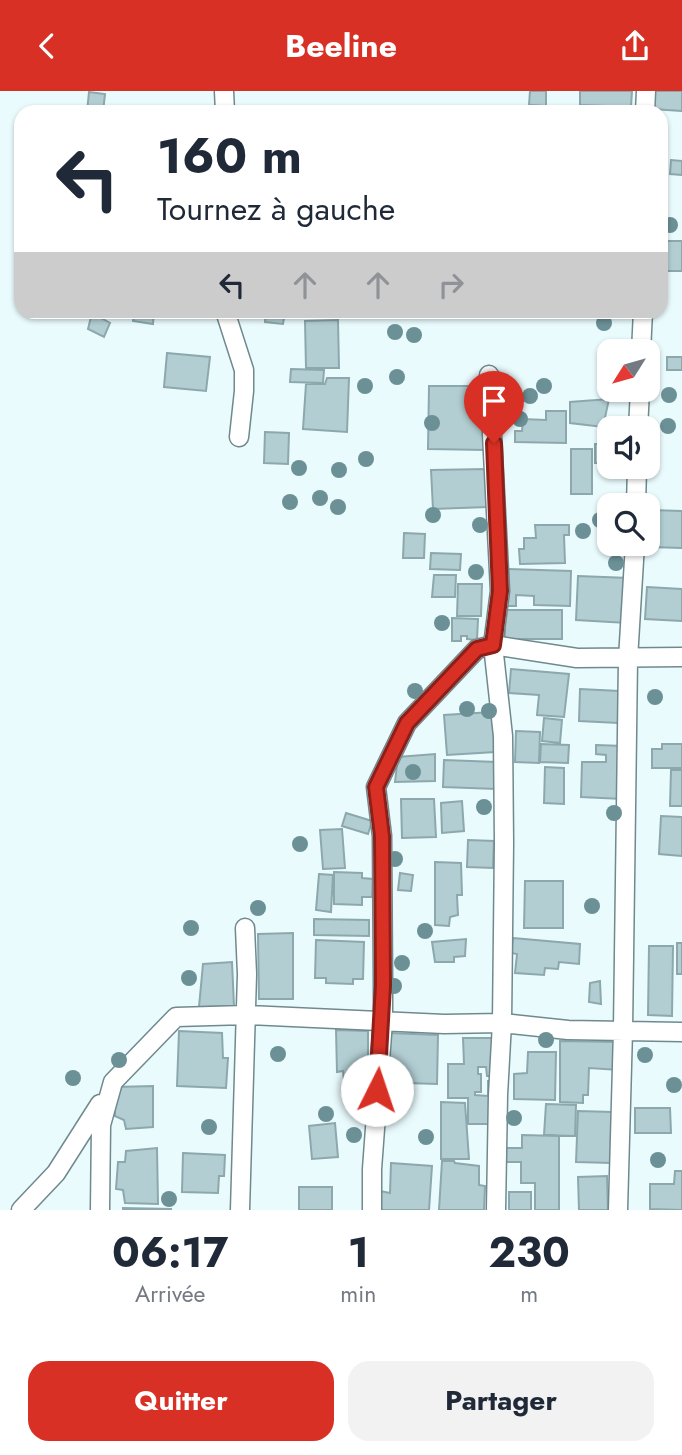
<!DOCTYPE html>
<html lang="fr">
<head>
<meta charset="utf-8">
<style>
  :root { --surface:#fff; --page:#f2f2f3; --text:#1f2937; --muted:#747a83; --accent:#d93025 }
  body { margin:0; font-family:Jost,sans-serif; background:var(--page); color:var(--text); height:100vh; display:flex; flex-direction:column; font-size:26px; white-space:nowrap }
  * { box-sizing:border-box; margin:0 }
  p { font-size:23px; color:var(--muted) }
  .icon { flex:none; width:38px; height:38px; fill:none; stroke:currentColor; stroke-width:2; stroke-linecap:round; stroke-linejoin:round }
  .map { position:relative; height:1119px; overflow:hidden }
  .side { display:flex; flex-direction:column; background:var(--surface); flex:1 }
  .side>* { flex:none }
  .hud { position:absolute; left:14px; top:14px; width:654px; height:214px; border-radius:21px; box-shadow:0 2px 5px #0004; background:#fff; color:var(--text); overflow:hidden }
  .needle { width:46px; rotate:233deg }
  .controls { position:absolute; left:597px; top:248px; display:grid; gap:14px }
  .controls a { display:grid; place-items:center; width:63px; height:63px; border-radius:14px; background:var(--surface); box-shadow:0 2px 5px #0004; font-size:35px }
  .pin { position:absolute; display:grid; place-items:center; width:60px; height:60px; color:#fff; margin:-72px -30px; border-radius:50% 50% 50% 0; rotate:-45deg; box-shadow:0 0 7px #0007 }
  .pin .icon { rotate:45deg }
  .me { position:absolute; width:77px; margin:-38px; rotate:4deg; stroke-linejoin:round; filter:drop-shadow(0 0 5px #0008) }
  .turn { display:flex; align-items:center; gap:24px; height:147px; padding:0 28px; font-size:32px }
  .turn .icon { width:91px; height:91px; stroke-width:2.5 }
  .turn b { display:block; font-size:49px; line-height:60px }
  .lanes { display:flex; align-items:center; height:66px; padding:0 28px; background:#0003; justify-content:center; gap:35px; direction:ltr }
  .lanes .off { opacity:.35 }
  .eta { display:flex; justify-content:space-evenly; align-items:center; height:119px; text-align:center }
  .eta b { font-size:42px; font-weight:700; line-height:49px }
  .button { display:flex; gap:14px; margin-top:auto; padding:14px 28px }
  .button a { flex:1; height:80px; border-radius:21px; background:var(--accent); color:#fff; font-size:28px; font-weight:700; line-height:80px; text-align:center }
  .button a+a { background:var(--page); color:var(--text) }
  header { display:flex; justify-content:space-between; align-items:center; height:91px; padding:0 28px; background:var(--accent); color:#fff; font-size:32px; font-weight:700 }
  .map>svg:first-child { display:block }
  .building { fill:#b2ced3; stroke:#8ca8ac; stroke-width:2 }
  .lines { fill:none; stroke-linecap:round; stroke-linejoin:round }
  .minor-casing { stroke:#6f898e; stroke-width:21 }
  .minor { stroke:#fff; stroke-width:18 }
  .tree { fill:#6b9096 }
  .route-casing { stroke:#8d1f18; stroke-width:18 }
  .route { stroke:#d93025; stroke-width:12 }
</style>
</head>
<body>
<header><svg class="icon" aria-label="back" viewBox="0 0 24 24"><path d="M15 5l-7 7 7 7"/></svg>Beeline<svg class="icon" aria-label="share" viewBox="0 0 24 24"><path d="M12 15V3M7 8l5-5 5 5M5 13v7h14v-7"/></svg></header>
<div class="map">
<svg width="682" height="1119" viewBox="0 0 682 1119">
  <rect width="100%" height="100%" fill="#eafbfe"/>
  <path class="building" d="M530,0H546V15L529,14Z
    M580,0H632L631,16L580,14Z
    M652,0H682V20L652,18Z
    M89,1L105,3L103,21H87Z
    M671,69L682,70V84L670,83Z
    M662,150H682V180H662Z
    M135,220H154L153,233L133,230Z
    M266,220L285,221L283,233L265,231Z
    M92,222L110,232L104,246L88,238Z
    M338,229L339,277H306L305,230Z
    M167,262L210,266L206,300L164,296Z
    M667,266H682V279H667Z
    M291,278L324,279L323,292L290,291Z
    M327,287H349L347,341L303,338L306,293H325Z
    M429,295H485V359L428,358Z
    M609,308L603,336L570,332V311Z
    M546,320H566V352L515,351V340H522L523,328L546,329Z
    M265,341L289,342L288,373L264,372Z
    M595,353H609V372H595Z
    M571,358H592V403H571Z
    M486,378L487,416L433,418L431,379Z
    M650,419L682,420V457L650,456Z
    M535,434H569V444H564L565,472L520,473L519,458H524V447H536Z
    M404,442L425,443L424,467H403Z
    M431,462L461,463L460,479L430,478Z
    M506,478L571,480L570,515L534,514V505L516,504V515H504Z
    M434,484H456L455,506H432Z
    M578,485L629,487L627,532L576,529Z
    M458,493H482L481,525H457Z
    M647,496L682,498V530L645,528Z
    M505,519H562V548H505Z
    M452,527L478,528L477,549L467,548V545H461V550H452Z
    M511,578L569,583L564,626L537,624L539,604L509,602Z
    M580,598L619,600L618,632L579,630Z
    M492,621L495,661L447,664L444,624Z
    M544,627L562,629L560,652L542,650Z
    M516,640L540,641L539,672L515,671Z
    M541,653L569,654L568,672L540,671Z
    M662,653H682V677H652V658H662Z
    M596,654L623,655L622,708L581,706L582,671H606V664L596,663Z
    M435,663V690L395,691L398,666Z
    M444,669L497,671L496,698L443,696Z
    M545,676L564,677V713L544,712Z
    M671,679H682V715H670Z
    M401,708H434L436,746L402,747Z
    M462,710L464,740L442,742L441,712Z
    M346,722L372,730L368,743L342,735Z
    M661,725L682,726V765L659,763Z
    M342,738L345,777L323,778L320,739Z
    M468,749L494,750L493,777L467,776Z
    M435,771L461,772L462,804H457L458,824L450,826L449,835L435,834Z
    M334,781L362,782V787L373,788L372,806H362V814L334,813Z
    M400,782L413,784L411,800L398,799Z
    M319,783L333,784L331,821L316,819Z
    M525,790H563V837H524Z
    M314,828L369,829V845L314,844Z
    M293,842V908H259L258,843Z
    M513,847L580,853L579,873L559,871L558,878L545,877L544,884L515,882L517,863L511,862Z
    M466,848L465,865L454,866V871H435L432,851Z
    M316,849L364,851L363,888H353V893L326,892V887H315Z
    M677,852H682V883H677Z
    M649,855H673L672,925L648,924Z
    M232,871L234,915L199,916L203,873Z
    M600,890L601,913L589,911L590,892Z
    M336,939L368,940V1001L345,1000L343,980L337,981Z
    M179,940L222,942L223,967H228L226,997L177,995Z
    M389,942L438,944L437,993L406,992L404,982L387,981Z
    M463,947H496L497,985H487L486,976H478V983H481V1001H475V1004L488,1005V990H495L496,1033H468V1007H448V973H464Z
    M560,950L619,951V979L589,977L588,1004H583V1012L560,1011Z
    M528,961H556L555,1009L514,1008V983L527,982Z
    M153,995V1036L126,1038L124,1029L115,1025V996Z
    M441,1011L465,1012L469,1068H441Z
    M546,1013L576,1014L575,1045L544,1044Z
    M635,1017H670L671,1042H635Z
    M578,1020L613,1021L611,1072L576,1071Z
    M335,1032L338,1066L312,1068L309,1035Z
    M522,1044L559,1045V1119H535V1092H521V1071H503V1057H522Z
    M157,1057L158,1113L125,1112L123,1099L116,1098L118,1071H125L126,1060Z
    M183,1062L225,1064L224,1085H219L218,1102L182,1101Z
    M442,1070H454L455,1072L479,1075V1094L485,1095L484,1119H439Z
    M391,1072L432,1075L429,1119H380V1100L390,1102Z
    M675,1080H682V1119L650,1118V1093H674Z
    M607,1085L608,1119H579L578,1086Z
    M299,1096H332V1119H299Z
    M509,1101H531V1119H509Z
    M123,1117L171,1118V1119H123Z"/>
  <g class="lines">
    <g class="minor-casing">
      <path id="minor" d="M224,0L225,21
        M645,21L646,0
        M225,220L244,279V300L239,346
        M641,261L643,220
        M489,284L500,500L493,554L503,645L504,752L502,932L498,1004L496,1119
        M638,338L640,299
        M636,415L637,376
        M21,1119L56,1082L100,1013
        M100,1119L101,1034L113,991L176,926L246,924L444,933L502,932L568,939L682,941
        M240,1119L247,883L245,837
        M372,1119V1078L383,930V894L382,745L376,696L407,632L477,558L493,554L577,567L682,566
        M618,1119L623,939L628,568L635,453"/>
    </g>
    <use href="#minor" class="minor"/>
  </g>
  <g class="tree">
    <circle cx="670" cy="134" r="8"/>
    <circle cx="604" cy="232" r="8"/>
    <circle cx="395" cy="241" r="8"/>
    <circle cx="414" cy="244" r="8"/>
    <circle cx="397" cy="286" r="8"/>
    <circle cx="365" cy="295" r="8"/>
    <circle cx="544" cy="295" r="8"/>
    <circle cx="669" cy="304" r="8"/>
    <circle cx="530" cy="305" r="8"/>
    <circle cx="520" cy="328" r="8"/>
    <circle cx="432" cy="332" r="8"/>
    <circle cx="668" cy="335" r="8"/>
    <circle cx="366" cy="368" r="8"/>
    <circle cx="299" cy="377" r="8"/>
    <circle cx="339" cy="379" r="8"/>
    <circle cx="320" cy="407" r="8"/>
    <circle cx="290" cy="411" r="8"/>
    <circle cx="338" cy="416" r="8"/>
    <circle cx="433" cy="424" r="8"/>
    <circle cx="600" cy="429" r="8"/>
    <circle cx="480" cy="434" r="8"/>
    <circle cx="583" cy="440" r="8"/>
    <circle cx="616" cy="472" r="8"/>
    <circle cx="476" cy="481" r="8"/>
    <circle cx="442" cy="532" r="8"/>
    <circle cx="415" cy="600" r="8"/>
    <circle cx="655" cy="606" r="8"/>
    <circle cx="467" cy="618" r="8"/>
    <circle cx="489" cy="620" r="8"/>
    <circle cx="413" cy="681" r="8"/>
    <circle cx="484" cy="716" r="8"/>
    <circle cx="614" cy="722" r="8"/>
    <circle cx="300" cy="753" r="8"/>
    <circle cx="395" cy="768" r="8"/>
    <circle cx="592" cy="815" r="8"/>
    <circle cx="258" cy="817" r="8"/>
    <circle cx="191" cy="837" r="8"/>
    <circle cx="425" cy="840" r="8"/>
    <circle cx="402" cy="872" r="8"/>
    <circle cx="189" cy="887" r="8"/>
    <circle cx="394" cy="895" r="8"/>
    <circle cx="546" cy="949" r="8"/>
    <circle cx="278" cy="963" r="8"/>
    <circle cx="645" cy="964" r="8"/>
    <circle cx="119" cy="969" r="8"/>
    <circle cx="73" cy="987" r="8"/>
    <circle cx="674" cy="994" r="8"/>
    <circle cx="326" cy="1023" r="8"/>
    <circle cx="514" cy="1027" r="8"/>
    <circle cx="209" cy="1036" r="8"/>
    <circle cx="354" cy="1044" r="8"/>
    <circle cx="426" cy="1046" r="8"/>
    <circle cx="658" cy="1069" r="8"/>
    <circle cx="169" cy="1108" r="8"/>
  </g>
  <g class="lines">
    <g class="route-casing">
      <path id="route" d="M377,999L383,894L382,745L376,696L407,632L477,558L493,554L500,500L494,352"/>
    </g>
    <use href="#route" class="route"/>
  </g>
</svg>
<div class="controls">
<a><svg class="needle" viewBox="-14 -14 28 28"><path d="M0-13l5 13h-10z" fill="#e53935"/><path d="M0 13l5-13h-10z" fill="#747a83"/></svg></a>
<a><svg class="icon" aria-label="sound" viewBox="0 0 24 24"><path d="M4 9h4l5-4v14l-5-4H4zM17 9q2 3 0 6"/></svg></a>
<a><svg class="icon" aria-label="search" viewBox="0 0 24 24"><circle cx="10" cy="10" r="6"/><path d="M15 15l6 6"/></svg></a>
</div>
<div class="pin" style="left:494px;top:352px;background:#d93025"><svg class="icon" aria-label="arrive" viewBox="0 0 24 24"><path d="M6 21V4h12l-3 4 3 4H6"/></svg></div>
<svg class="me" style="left:377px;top:999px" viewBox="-20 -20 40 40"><circle r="19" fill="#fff"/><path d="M0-13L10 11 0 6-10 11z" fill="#d93025"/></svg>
<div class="hud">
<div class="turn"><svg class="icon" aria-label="left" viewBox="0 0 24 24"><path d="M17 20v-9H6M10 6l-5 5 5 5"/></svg><div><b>160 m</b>Tournez à gauche</div></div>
<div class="lanes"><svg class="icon" aria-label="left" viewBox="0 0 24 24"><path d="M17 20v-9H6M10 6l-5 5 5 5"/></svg><svg class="icon off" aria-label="ahead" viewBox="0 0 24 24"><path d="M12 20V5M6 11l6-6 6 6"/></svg><svg class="icon off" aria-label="ahead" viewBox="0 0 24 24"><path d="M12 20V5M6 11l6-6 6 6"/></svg><svg class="icon off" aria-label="right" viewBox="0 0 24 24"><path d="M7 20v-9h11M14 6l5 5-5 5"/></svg></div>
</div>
</div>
<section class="side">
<div class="eta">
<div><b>06:17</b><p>Arrivée</p></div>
<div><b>1</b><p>min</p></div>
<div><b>230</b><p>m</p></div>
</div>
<div class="button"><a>Quitter</a><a>Partager</a></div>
</section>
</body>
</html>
